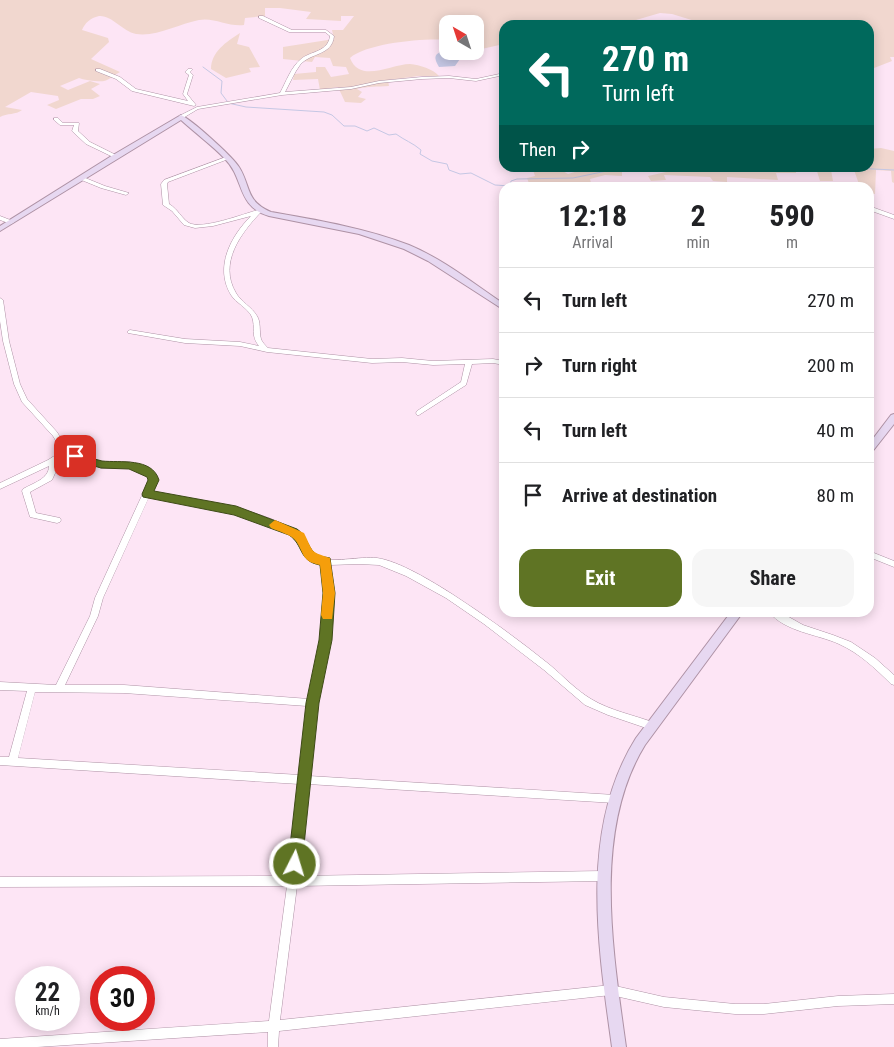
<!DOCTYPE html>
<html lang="en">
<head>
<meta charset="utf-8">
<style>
  :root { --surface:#fff; --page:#f6f6f6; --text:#202124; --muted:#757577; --line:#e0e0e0; --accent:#5f7424 }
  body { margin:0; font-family:"Roboto Condensed",sans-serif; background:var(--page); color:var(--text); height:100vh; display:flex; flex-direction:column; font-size:19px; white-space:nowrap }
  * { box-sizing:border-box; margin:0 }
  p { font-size:16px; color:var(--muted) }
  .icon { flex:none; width:28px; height:28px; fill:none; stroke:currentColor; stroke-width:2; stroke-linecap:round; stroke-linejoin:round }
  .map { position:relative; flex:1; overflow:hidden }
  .drawer { position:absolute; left:499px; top:182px; width:375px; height:435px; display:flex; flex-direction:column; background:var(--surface); border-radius:15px; box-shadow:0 2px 12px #0003 }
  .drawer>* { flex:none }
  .top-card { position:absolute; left:499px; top:20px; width:375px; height:152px; border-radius:15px; box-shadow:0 2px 12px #0003; background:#00695c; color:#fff; overflow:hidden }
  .needle { width:32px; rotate:321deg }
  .tools { position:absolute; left:439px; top:15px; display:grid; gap:10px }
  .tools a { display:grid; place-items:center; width:45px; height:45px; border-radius:10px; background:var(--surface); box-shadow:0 2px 12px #0003; font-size:25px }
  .speed { position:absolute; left:15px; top:966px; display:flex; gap:10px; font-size:25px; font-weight:700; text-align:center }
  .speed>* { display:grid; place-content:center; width:65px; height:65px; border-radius:50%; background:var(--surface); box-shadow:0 2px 12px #0003; line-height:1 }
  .speed small { font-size:12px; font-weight:400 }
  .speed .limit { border:8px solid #d22; background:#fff; color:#111 }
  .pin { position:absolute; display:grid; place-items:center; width:42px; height:42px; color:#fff; margin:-21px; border-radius:10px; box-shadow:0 2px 8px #0006 }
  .me { position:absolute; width:55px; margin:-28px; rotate:5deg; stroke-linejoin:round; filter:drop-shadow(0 0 4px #0008) }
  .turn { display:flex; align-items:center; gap:18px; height:105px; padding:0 20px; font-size:22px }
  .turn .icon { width:65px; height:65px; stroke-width:2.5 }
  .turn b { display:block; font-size:35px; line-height:42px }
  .then { display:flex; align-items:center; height:48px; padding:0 20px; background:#0003; gap:10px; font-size:19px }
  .eta { display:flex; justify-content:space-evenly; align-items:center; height:85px; text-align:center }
  .eta b { font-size:30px; font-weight:700; line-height:35px }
  .primary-button { display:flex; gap:10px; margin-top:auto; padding:10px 20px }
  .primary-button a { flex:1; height:58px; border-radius:15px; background:var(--accent); color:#fff; font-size:20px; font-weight:700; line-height:58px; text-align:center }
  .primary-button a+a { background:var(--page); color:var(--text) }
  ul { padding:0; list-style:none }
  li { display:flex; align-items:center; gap:15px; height:65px; padding:0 20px; border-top:1px solid var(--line) }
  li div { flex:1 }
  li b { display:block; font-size:19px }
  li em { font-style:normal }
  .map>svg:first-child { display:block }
  .green { fill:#f1d7cf }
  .water { fill:#c5c7e4 }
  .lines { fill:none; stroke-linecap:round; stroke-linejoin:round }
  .stream { stroke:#c5c7e4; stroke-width:1 }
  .street-casing { stroke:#ae92a5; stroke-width:1 }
  .secondary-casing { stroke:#ae92a5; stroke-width:2 }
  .street { fill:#fff; fill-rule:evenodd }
  .secondary { fill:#e7d8f1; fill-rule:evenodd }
  .route { fill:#5f7424; stroke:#3e4b17 }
  .slow { fill:#f59e0b }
</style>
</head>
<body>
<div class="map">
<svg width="894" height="1047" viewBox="0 0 894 1047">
  <rect width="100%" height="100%" fill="#fde5f5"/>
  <path class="green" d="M0,0H894V57H890L892,61L869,70V25H708L672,14L660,13L636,20L629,25H504V44L477,50H475V24H448L447,40C425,38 367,43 350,58C360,84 391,64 410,64C420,65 433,69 439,76H419L388,80L389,86C377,87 368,86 357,89L362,92L358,97L366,99L361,103L345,102L338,87L320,90L318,79L293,80L294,74L316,72V67H325L331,77L349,74L346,67L333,66L330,58L315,57L312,62L283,59V47L334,39L332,30H343L354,16H341V21L306,19L311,12L280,8H265V16L245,18L244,25C228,27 214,17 199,20C178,24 157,37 136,34C122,31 112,15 99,16C90,18 85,23 82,30L108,38L109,42L91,59L120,72C116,74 109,80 104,81C100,82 83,80 79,78L60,86L68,90L90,81L100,84L91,89L100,96L93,99H81L56,109L47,105L59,100L58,96L31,92L5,107L22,110C16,115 7,113 0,117Z
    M240,33L237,44L249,47L260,67L249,68L251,72L226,78L211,69C211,52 226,42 240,33Z
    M881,148L894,151V183L892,182L891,171L876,170L875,194H869V188L860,187L854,170H831L833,181H820L816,168H869V149Z
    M544,168L551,172L561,170L568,174L578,171L570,168H595L599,173L611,170L610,168H642L622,169V176L605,175L590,179L592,187H581L580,183L566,184L563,187H523L530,186L527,178L535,176L533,170Z
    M663,168H796V173H776L778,180L727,177V182L713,181L710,177L664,175L666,180L651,181L648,176L666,172Z"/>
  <path class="water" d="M447,49L448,51H456L460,59L455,66L439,67C433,56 434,54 447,49Z"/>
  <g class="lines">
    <path class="stream" d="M203,67L222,81L221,93L227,101
      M228,103L246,107L324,112L332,115L344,126H355L367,131L374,128L389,135L396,134C404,140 413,143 421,150L420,154L432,161L447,164L449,170L460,174L471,173L495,185L510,186L511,181L517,179L573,178L621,168
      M695,168H709
      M831,168H836
      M853,168L894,170"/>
    <g class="street-casing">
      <path id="street" d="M259,16H263L292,30H326L334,36C332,56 311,52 300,65C294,73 290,83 285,92L351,87L379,81L422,77L449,76L476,79L504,73V75L476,81L449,78L422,79L379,83L351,89L282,95L198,109L183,118H179V116L197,107L280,93C286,82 291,67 301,59C311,51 328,52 330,36L325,32H289L259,18Z
        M96,69H100L120,77L136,89L188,101L183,94L189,75L185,72L188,69H192V70L190,72L193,75L187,94L196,105L194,106L132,91L116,79L96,71Z
        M54,118H58L63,123H79L78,131L90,142L118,156L113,157L86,144L72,131L74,125H60L54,120Z
        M226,157L231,158L168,182L167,184L169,204C178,209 181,218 189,223C202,230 243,214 258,210L261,212C241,233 218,263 236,293C241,302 252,307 257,316C261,322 259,331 261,339C262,342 265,345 268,348L372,359L402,358L433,361L493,359L504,361V365L493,363L472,364L466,385L419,415H417L416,413L417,411L461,382L465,364L433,365L402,362L372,363L267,352L240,346L185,343L128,333V331L130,330L185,339L240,342L259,346C250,335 256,328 252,317C248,308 236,303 231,295C214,267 231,236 251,216L213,226L195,228L184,225L172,211L163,205L161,184L164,180Z
        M79,177H83L105,186L129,193L126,195L101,188L79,179Z
        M869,206L894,215V219L869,210Z
        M0,216L13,221L14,222L11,224L0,220Z
        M0,298L3,300L9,341L20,384L27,399L57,432L68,450L101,462H130L155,473L157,480L151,492C201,501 252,506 297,531C309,537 305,551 317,557C329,564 361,556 377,558C399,561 433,582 452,594C486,616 519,640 550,665C564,677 576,690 591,699C611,711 634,715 655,723L656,726L655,729L652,730L608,715L585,705L544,670L484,624L446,598L406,576L379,565L359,564L330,565L333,593L330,640L316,703L309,776L615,795L618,796L620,799L618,802L615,803L308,784L298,876L603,871L606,873L608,876L606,879L603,881L297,886L280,1020L611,985L664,997L735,1004H764L838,996L894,994V1004L838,1006L764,1014H735L664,1007L611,995L279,1031L278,1047H268V1032L37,1047H0V1039L269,1021L287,886L0,887V877L289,876L299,784L0,765V757H9L27,691L0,690V682L56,685L90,616L95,598L149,480V477L129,468H101L67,455L55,463L57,469L52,480L30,492L36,513L60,518L61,520L60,522L57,523L30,517L22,491L23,489C33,483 49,479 49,466L0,489V483L48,460L62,451L53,436L22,402L14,384L3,341L0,321ZM149,497C193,505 240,509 281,529C285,531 294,535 297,539C299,541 299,544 300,546C305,557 310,563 322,565L325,593L322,640L309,699L124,685H65L98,616L103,598ZM35,692L124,693L307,706L300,775L18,758Z
        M869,551L894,561V567L869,557Z
        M769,612H780L803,625L833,635L851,642L875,658L894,675V685L891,684C875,668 859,653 839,644C817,634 785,632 769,612Z"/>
    </g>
    <g class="secondary-casing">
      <path id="secondary" d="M181,115C192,120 232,156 239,167C251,186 245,201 271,212C317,220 365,228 409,245C443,259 474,284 504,304V310L428,261L404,249L359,234L269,216C236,206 245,179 225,159C212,145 195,133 181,120L0,231V226L113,155Z
        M894,414V424L872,452L869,453V444L891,415Z
        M731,612H743L645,745C592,831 613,952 626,1047H612C598,946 579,829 636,738Z"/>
    </g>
    <use href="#street" class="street"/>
    <use href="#secondary" class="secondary"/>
  </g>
  <path class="route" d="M75,452C84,455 93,459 102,461C120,463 152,457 159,480L154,491L236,506L297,529C308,536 308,551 318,555C321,557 326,557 330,558L335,593L332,640L319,703L302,864L300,869L295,871L290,869L288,864L306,703L319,640L323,593L320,565C298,561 304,545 289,535L234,515L143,497L142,494L148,480L147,477L129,469L101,468L71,459L70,456L71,453Z"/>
  <path class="slow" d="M275,520L304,533C314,553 309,551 330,558L335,593L332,619H323L321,615L323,593L320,565C301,561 305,554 296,541C292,535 278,531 271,528L269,525Z"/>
</svg>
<div class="tools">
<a><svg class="needle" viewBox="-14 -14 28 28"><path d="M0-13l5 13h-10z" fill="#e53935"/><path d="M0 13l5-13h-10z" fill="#757577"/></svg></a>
</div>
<div class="speed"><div>22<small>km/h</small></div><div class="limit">30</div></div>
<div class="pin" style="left:75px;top:456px;background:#d93025"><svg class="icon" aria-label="arrive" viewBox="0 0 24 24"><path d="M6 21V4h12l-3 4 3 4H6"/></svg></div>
<svg class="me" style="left:295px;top:864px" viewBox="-20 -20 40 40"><circle r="17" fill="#5f7424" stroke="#fff" stroke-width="3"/><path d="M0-11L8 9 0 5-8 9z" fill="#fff"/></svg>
<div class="top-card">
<div class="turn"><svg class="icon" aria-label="left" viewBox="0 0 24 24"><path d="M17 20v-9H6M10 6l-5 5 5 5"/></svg><div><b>270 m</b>Turn left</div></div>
<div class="then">Then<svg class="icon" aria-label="right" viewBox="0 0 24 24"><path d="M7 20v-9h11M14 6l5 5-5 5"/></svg></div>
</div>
<section class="drawer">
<div class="eta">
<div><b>12:18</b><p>Arrival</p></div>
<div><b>2</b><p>min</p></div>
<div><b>590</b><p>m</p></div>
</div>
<ul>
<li><svg class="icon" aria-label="left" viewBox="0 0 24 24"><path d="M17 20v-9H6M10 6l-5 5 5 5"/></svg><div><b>Turn left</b></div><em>270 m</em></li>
<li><svg class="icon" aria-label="right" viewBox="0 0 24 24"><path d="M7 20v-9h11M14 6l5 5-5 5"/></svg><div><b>Turn right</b></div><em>200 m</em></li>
<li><svg class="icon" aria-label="left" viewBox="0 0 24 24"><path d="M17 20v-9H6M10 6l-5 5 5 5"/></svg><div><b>Turn left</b></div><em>40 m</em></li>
<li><svg class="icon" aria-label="arrive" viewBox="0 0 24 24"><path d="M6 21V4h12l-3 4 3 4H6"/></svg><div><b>Arrive at destination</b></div><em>80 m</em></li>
</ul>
<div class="primary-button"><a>Exit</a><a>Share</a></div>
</section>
</div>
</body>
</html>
